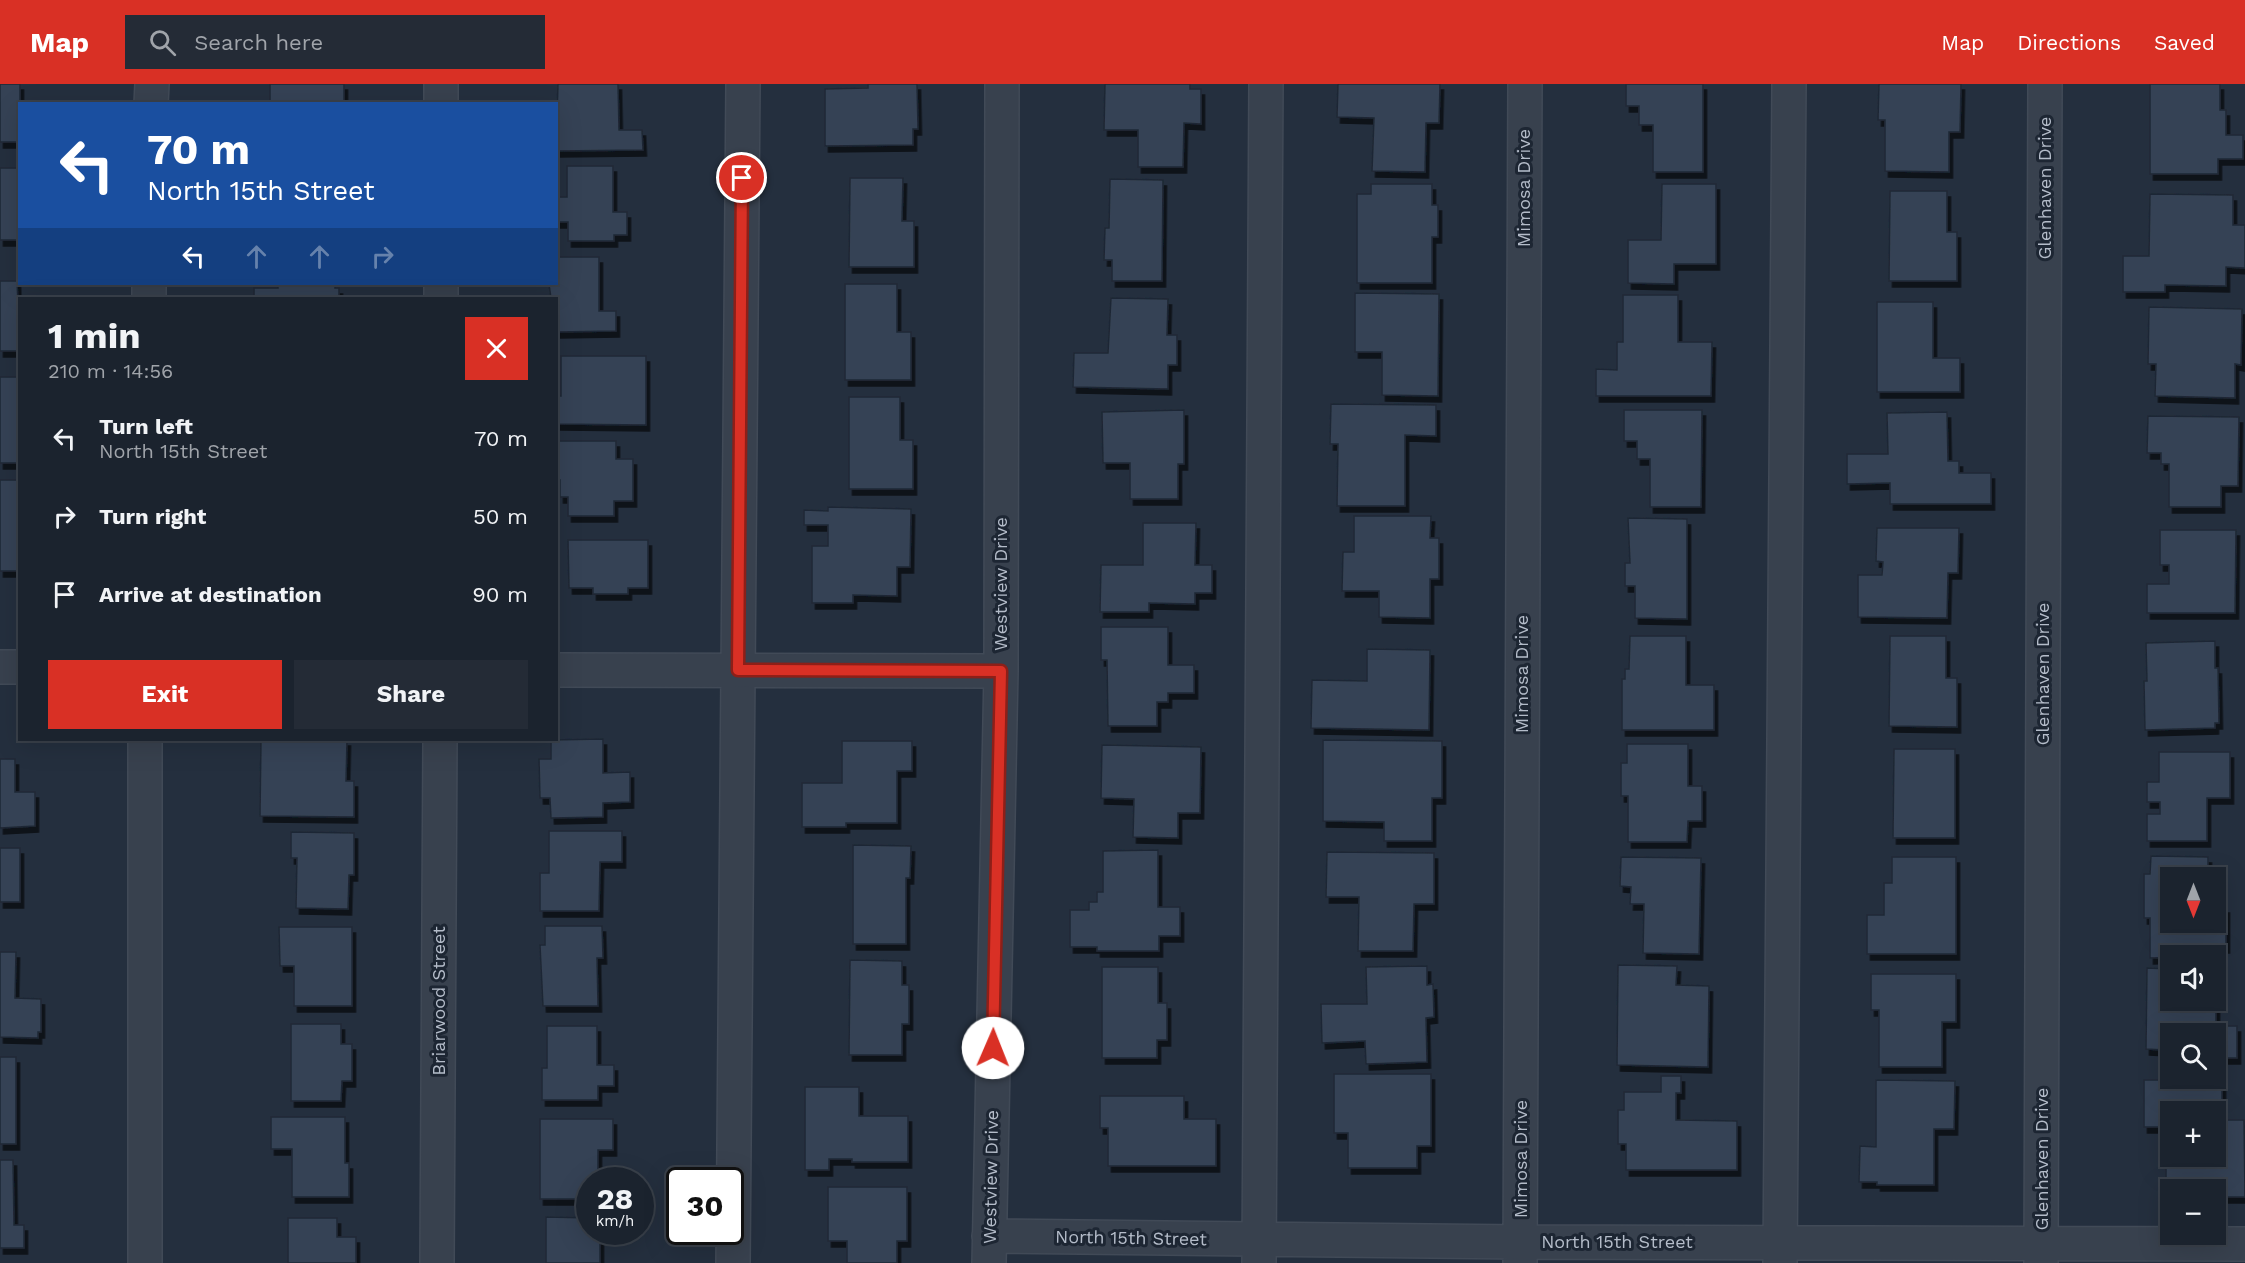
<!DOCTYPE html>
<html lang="en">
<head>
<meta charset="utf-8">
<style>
  :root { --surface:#1b232e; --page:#242b36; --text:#f1f3f6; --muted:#a0a4aa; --line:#39404a; --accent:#d93025 }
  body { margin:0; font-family:"Work Sans",sans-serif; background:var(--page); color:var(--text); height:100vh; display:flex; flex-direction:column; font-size:22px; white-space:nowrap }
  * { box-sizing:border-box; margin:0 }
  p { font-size:20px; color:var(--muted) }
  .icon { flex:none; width:33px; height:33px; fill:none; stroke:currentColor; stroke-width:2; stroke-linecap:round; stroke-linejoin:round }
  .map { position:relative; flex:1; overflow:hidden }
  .details { position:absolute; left:18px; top:213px; width:540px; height:444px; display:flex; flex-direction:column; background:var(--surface); border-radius:0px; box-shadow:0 6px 24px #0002,0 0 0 2px var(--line) }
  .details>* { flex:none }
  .banner { position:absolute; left:18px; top:18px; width:540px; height:183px; border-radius:0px; box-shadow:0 6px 24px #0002,0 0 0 2px var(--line); background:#1a4fa0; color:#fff; overflow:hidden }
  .needle { width:39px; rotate:180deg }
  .buttons { position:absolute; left:2160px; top:783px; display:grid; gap:12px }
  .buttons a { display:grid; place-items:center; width:66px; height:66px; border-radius:0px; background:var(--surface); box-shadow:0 6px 24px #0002,0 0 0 2px var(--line); font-size:30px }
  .speed { position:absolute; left:576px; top:1083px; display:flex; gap:12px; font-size:30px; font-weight:700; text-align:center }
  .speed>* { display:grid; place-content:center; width:78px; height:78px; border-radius:50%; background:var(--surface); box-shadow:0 6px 24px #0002,0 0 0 2px var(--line); line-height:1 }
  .speed small { font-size:15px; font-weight:400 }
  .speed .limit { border:3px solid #111; border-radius:9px; background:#fff; color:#111 }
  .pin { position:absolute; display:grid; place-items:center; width:51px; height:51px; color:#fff; margin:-26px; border:3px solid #fff; border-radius:50%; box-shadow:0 2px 6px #0007 }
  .me { position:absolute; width:66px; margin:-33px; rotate:1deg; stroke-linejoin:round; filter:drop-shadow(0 0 4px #0008) }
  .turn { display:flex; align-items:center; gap:21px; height:126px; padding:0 30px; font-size:27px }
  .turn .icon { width:78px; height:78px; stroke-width:2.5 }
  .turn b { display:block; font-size:42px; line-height:51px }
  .lanes { display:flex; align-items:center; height:57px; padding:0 30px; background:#0003; justify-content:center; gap:30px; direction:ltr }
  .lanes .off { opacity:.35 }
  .round { display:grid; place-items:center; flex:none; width:63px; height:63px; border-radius:0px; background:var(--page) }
  .summary { display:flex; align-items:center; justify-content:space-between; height:102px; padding:0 30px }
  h1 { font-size:36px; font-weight:700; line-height:45px }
  .cta { display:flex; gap:12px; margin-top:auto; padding:12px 30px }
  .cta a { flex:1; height:69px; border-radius:0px; background:var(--accent); color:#fff; font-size:24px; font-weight:700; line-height:69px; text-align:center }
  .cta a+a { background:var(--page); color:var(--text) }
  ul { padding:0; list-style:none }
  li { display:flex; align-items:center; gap:18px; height:78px; padding:0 30px }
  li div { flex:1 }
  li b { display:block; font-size:22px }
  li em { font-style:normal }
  header { display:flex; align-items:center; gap:36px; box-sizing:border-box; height:84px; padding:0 30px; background:var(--accent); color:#fff }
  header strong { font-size:28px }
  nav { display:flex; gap:33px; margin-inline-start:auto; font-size:21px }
  .search { width:420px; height:54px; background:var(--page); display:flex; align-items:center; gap:15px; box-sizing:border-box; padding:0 21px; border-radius:0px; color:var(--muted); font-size:22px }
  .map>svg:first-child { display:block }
  .building { fill:#364354; stroke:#1f2835; stroke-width:1.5; fill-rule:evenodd; filter:url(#shadow) }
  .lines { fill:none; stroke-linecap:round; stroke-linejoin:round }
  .minor-casing { stroke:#414a57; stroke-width:36 }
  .minor { stroke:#38414e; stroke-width:33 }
  .route-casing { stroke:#8d1f18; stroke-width:15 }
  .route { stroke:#d93025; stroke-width:10 }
  .labels { text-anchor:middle; stroke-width:6; stroke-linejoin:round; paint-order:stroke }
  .street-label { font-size:18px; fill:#b4bcc9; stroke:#1d2633 }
</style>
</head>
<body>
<header>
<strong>Map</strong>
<div class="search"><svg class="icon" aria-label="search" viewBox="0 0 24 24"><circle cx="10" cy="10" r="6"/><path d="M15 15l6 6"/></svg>Search here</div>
<nav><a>Map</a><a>Directions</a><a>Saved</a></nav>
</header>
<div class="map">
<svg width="2245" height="1179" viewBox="0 0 2245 1179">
  <defs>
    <filter id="shadow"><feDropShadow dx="3.5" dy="6" stdDeviation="0" flood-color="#0009"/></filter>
  </defs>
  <rect width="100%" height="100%" fill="#242f3e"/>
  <path class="building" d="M0,0H20V58H0Z
    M270,0H344V20H270Z
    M558,0H618L619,46H642L643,66L556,67Z
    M868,0H917L918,45H913V61L825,62V5L868,4Z
    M1105,0H1190V5H1201V40L1184,39L1183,83H1138V46H1104Z
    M1338,0H1440L1439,39H1426L1425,88L1372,87L1374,34L1337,33Z
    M1626,0H1703V88H1653V41H1639V22H1626Z
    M1879,0H1961L1960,48H1949V88L1885,87V36H1878Z
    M2150,0H2220V26H2226V51H2243V75H2218V90H2150Z
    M567,82H613V128H627V151H614V157H568V138H556V113H567Z
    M0,84H20V156H0Z
    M850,94H903L902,137H914V183H849Z
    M1110,95L1163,96L1162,197H1112V176H1104L1105,144H1109Z
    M1371,100H1432V121H1438V153H1432V199H1357V110H1371Z
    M1662,100H1716V180H1674V200L1628,199V156H1661Z
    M1890,107H1947V148H1957V197H1889Z
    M2150,110L2233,111V141H2245V184L2226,183V202L2165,201V208H2123V172H2149Z
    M556,173H599V227H616V247L556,248V214H551L549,200H556Z
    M0,197H17L20,267H0Z
    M278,200H335V204H339V214H254V204H278Z
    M845,200H897V248H911V296H845Z
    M1355,209L1439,210L1438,312L1382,311V268H1355Z
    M1623,211H1678V258H1712L1711,312H1596V285L1617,286V258H1623Z
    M1111,214L1168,215L1167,251H1177V281H1168V305L1073,303L1074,269H1108Z
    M1877,218H1933V274H1960V308H1877Z
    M2149,223L2242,225L2241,281L2235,280V314L2155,312L2156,280H2148Z
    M561,272H646V341L556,340V312H561Z
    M0,293H20V379H0Z
    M849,313H900V356H913V405H849Z
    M1331,320L1436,321V352L1405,351V422H1337L1338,360H1330Z
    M1184,326V380H1178V415H1130V379H1103L1102,328Z
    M1624,326H1702L1701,423H1650V375H1637V357H1624Z
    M1947,328L1948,377H1959V389H1991V420H1890V399L1847,400V370H1888L1887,329Z
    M2148,332L2239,333L2238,402H2221V423H2169V380H2161V369H2147Z
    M556,357H616V375H633V417H614V432H568V413H560V396H556Z
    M0,396H20V487H0Z
    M828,423L911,425L910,483H897V512L853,511V519H812V462H828V441H804V426L828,427Z
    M1354,432H1431L1430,454H1439V495H1430V534L1379,533V507H1342L1343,468H1354Z
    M1628,434L1687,435V535L1635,534V502H1625V479H1630Z
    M1143,439H1196L1195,481H1212V509H1195V520L1149,519V528H1100L1101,481H1143Z
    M1877,444H1959L1958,489H1948L1947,534L1858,533V491H1882L1883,478L1876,477Z
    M2160,446H2236L2235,529H2147V500H2169V481H2160Z
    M568,456H648V504H628V510H593V504H569Z
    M1101,543H1168V581H1194V609H1168V618H1157V642H1108L1107,576H1101Z
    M1630,552H1686V601H1714V646H1622V595H1625V585H1629Z
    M1890,552H1946V594H1957V643L1889,642Z
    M2215,557V584H2218L2219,639H2215V644L2145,646L2144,597H2147L2146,559Z
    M1367,565L1430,566L1429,646L1311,644L1312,596L1367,597Z
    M603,655V689L630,688V718L603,719V733L551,734L550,714H540L539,675H551V656Z
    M261,656H347L346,697H354V733L260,732Z
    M1323,656L1442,657V714H1432V757H1384V738L1323,737Z
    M842,657H912V687H897V739H846V743H802V699H842Z
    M1627,660H1688V702H1702V737H1688L1687,758H1628V712H1621V679H1627Z
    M1102,661L1201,663L1200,729H1178V754L1133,753L1134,715L1101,714Z
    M1894,665H1955V754H1893Z
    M2159,668H2230V714H2207V757H2147V730H2160V718H2147V698H2159Z
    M0,675H15V708H35V742L0,744Z
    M549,747H622V778H600L599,827H540V789H549Z
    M291,748L354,749V791H349L348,825L296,824L297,774H291Z
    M853,761L911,762L910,794H906V860H853Z
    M0,764H20V818H0Z
    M1158,766V823H1180V852H1159V867H1097V863H1070V826H1089V818H1097V808H1103V767Z
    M1327,768L1434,769V820H1414L1413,867H1358L1359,813H1326Z
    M2151,772L2208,773V794H2170V838H2216V823H2226V863H2208V872L2150,874V834H2144V790H2150Z
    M1621,773L1701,774L1699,870L1643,869L1644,820H1630L1631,803L1620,802Z
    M1892,773H1956V870H1867V831H1884V799H1892Z
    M545,842H602L603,874H597L598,922H543L540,861H545Z
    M279,843H352V922H294V882H280Z
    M0,868H16L15,914L41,915V948H38V954L0,953Z
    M850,876L902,877V901H909V940H902V971H849Z
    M1618,881L1677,882L1676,901L1709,902L1708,983L1617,981Z
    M1427,882V901L1433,900L1434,933L1426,934L1427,978L1366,980L1365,957L1322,959L1321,920H1367L1366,883Z
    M1102,883H1158V919H1167V956H1157V974H1102Z
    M2147,884L2170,885V916H2216V911V942H2237V974H2216V984V950H2170V983H2164V966L2146,965Z
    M1871,890H1956V938H1942V983H1879V926H1871Z
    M291,940H341V960H352V997H342L341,1017H291Z
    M547,942H597V981H614V1002H598V1016H542V984H547Z
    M0,973H16V1060H0Z
    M1334,990H1431V1062H1417V1084H1348V1049H1334Z
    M1661,992H1681V1009H1676V1036L1737,1037V1086H1626V1060H1618V1026H1624V1008H1661Z
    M1876,996L1955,997L1954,1045H1934V1101H1877V1098H1859L1860,1062L1876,1063Z
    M2144,996H2222V1036H2244L2245,1113H2219V1101H2166V1043H2144ZM2170,1028H2216V1072H2170Z
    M805,1003H859V1032H908V1078H852V1075H829V1086H805Z
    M1100,1012H1184V1035H1216V1082H1108V1044H1100Z
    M271,1033H345V1079H349V1113H292V1065H271Z
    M540,1035H613V1066H598V1096H590V1115H540Z
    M0,1076H13L14,1141H24V1164H0Z
    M828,1103H907V1157H897V1179H847V1157H828Z
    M546,1133L590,1134V1148H600V1179H546Z
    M288,1134H337V1153H356V1179H288Z"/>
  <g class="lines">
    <g class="minor-casing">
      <path id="minor" d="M151,20L152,0
        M441,20V0
        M149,214V200
        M441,214V200
        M0,583H20
        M556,586L1001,587
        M989,1152L1520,1158L2245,1160
        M145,1179V656
        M437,1179L440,656
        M733,1179L743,0
        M989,1179L1001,587L1002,0
        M1259,1179L1266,0
        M1520,1179L1525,0
        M1780,1179L1789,0
        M2041,1179L2045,0"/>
    </g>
    <use href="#minor" class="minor"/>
  </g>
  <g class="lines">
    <g class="route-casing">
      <path id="route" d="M742,94L738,586L1001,587L993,964"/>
    </g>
    <use href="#route" class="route"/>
  </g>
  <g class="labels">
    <g class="street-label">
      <text transform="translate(1524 104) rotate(-90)" y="6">Mimosa Drive</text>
      <text transform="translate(2045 104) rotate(-90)" y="6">Glenhaven Drive</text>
      <text transform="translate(1001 500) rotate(-90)" y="6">Westview Drive</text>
      <text transform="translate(1522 590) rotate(-90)" y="6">Mimosa Drive</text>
      <text transform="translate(2043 590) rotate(-90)" y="6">Glenhaven Drive</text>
      <text transform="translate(439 917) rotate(-90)" y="6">Briarwood Street</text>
      <text transform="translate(1521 1075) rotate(-90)" y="6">Mimosa Drive</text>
      <text transform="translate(2042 1075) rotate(-90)" y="6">Glenhaven Drive</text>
      <text transform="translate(991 1093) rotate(-89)" y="6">Westview Drive</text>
      <text transform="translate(1131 1154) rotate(1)" y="6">North 15th Street</text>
      <text x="1617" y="1164">North 15th Street</text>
    </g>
  </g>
</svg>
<div class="buttons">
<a><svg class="needle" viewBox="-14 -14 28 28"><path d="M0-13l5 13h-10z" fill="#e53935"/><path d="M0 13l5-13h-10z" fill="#a0a4aa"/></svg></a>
<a><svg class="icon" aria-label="sound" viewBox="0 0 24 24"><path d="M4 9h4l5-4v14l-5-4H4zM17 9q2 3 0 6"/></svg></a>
<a><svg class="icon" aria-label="search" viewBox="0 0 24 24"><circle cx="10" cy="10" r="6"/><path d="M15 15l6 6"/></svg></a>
<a>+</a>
<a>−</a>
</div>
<div class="speed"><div>28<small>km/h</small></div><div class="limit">30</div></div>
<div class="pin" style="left:742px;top:94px;background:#d93025"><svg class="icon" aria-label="arrive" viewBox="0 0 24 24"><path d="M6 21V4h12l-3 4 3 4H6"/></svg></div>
<svg class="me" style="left:993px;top:964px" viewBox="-20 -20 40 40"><circle r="19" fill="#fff"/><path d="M0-13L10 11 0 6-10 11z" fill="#d93025"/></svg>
<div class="banner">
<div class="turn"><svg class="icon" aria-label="left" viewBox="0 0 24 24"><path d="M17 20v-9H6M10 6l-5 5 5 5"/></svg><div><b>70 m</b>North 15th Street</div></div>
<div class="lanes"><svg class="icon" aria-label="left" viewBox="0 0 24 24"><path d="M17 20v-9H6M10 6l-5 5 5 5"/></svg><svg class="icon off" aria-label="ahead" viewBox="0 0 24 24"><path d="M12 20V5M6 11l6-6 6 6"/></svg><svg class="icon off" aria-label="ahead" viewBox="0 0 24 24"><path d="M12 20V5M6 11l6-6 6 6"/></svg><svg class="icon off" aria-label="right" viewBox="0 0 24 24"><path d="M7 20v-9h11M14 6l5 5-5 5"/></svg></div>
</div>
<section class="details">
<div class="summary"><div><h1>1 min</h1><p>210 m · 14:56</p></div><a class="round" style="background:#d93025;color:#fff"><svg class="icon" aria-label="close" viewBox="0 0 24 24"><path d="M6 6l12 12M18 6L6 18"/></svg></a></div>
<ul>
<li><svg class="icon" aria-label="left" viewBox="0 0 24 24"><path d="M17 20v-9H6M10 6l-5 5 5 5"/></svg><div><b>Turn left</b><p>North 15th Street</p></div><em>70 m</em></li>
<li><svg class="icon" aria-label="right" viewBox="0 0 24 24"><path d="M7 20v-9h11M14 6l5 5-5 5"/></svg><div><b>Turn right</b></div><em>50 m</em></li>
<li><svg class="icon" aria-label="arrive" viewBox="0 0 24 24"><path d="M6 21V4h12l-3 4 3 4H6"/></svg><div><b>Arrive at destination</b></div><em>90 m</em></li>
</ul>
<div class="cta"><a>Exit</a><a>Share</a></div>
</section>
</div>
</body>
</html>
